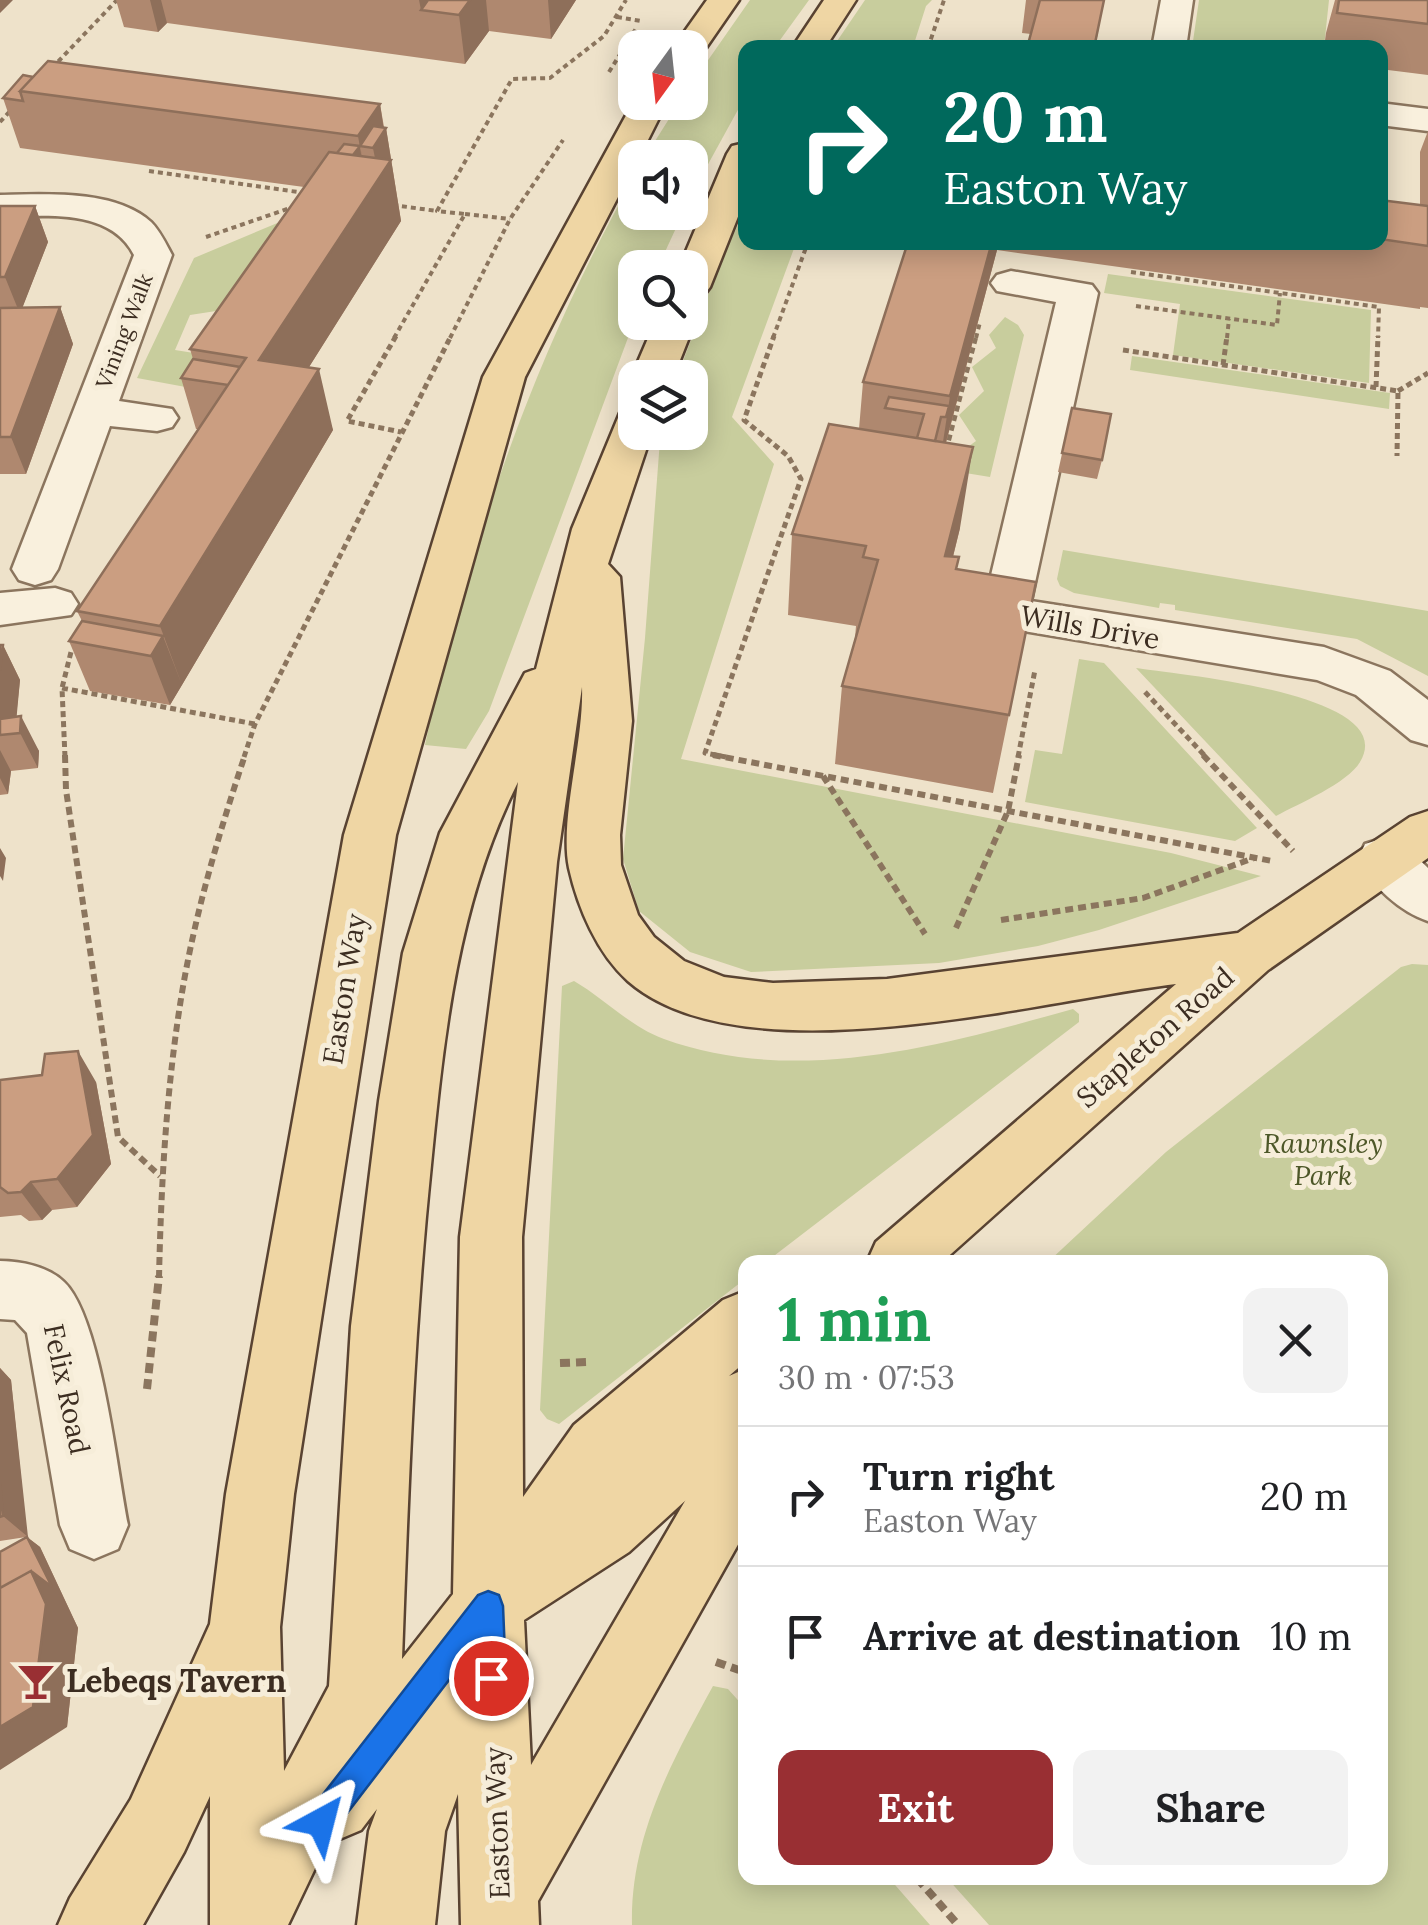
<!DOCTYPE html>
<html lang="en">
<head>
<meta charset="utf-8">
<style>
  :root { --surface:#fff; --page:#f2f2f2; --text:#202124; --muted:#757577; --line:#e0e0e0; --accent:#992f33 }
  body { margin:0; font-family:Lora,serif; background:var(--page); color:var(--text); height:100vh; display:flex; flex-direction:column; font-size:38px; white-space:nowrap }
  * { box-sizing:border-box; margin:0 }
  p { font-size:32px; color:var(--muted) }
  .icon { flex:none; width:55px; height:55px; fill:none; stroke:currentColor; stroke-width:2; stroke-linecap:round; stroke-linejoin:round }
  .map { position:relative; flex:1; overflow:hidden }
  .drawer { position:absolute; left:738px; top:1255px; width:650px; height:630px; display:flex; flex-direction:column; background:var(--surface); border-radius:20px; box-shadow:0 5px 25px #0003 }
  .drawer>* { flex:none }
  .hud { position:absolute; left:738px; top:40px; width:650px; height:210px; border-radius:20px; box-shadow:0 5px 25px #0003; background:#00695c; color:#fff; overflow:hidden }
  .needle { width:65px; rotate:195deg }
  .tools { position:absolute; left:618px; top:30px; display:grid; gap:20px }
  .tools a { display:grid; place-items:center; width:90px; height:90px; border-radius:20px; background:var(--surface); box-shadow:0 5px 25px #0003; font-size:50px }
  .pin { position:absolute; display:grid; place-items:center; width:85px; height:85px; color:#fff; margin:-42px; border:5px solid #fff; border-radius:50%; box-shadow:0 2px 10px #0007 }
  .me { position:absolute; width:110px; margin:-55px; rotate:38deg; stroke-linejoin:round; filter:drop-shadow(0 0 8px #0008) }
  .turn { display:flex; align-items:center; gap:35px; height:210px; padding:0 40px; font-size:45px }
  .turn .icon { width:130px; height:130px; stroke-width:2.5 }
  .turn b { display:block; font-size:70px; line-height:85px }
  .round { display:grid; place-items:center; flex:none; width:105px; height:105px; border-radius:20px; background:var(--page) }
  .headline { display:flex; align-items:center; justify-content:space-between; height:170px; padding:0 40px }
  h1 { font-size:60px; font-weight:800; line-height:75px; color:#1e9e55 }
  .button { display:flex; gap:20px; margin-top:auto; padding:20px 40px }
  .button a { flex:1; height:115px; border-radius:20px; background:var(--accent); color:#fff; font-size:40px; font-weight:800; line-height:115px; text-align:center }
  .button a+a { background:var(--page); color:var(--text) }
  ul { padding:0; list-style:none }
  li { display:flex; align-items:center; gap:30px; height:140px; padding:0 40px; border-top:2px solid var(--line) }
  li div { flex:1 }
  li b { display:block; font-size:38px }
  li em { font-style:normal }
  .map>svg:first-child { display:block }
  .green { fill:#c8cd9d }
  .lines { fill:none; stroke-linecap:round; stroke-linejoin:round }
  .minor-casing { stroke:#8b755e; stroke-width:5 }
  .major-casing { stroke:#594332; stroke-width:5 }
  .path-far3 { stroke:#8b755e; stroke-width:4; stroke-dasharray:5 4; stroke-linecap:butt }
  .path-far2 { stroke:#8b755e; stroke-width:5; stroke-dasharray:6 4; stroke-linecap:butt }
  .path-far1 { stroke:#8b755e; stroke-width:6; stroke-dasharray:8 5; stroke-linecap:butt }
  .path { stroke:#8b755e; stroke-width:8; stroke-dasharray:10 6; stroke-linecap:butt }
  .minor { fill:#f9f0dd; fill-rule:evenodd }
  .major { fill:#efd6a4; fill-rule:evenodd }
  .wall { fill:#af886f }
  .shaded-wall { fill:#8e6f5a; fill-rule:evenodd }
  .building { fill:#cb9e81; stroke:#8e6f5a; stroke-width:2.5 }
  .route { fill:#1a73e8; stroke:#114b97; stroke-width:2.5 }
  .labels { text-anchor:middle; stroke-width:10; stroke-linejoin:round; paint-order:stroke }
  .far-street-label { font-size:22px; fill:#3c2d21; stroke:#f6edd9 }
  .street-label { font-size:28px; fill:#3c2d21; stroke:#f6edd9 }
  .park-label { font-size:28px; font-style:italic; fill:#4d5728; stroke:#f6edd9 }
  .near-poi-label { font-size:32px; font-weight:bold; fill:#3c2d21; stroke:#f6edd9; text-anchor:start }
</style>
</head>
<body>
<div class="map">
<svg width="1428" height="1925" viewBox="0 0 1428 1925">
  <rect width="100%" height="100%" fill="#eee2ca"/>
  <path class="green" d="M750,0H809L775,47L745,48V97L690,197V158L645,157L679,103L690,102V86Z
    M865,0H932L926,6L913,47H833Z
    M1199,0H1329L1324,47L1192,48Z
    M635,176V212L683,213L658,267L635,268V319L489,711L466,749L425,745C467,549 535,350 635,176Z
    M330,201L255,305L190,315L175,350L213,356L191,388L137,378L194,258Z
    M745,210V242L796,243L732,417L774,464L681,759L1171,853L1261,876L1099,930L1038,946L939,963L751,972L690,952L639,911L623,859L645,638L660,440L662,433L690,432V378L677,377L720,263Z
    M1108,274L1371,310L1369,383L1173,355L1180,304L1104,293Z
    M1005,317L1018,325L1024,335L990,477L947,470L950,460L976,441L959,415L984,391L972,367L996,348L989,335Z
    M1132,356L1390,393L1389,409L1130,370Z
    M1063,550L1428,611V676L1357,639L1175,610V605L1160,603L1159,608L1074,593L1060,586L1057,579Z
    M1079,659L1104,663L1257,828L1235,841L1025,802L1035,750L1062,754Z
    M1136,668C1172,674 1402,693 1360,762C1348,783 1298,804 1276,816Z
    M1412,964L1428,965V1925H989L947,1878H1380V1262H1048L1166,1152L1401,967Z
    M574,981C605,999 629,1026 664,1039C796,1087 944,1045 1073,1009L1079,1014V1022L766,1262H745V1279L559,1424L547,1419L540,1410L562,986Z
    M713,1686L728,1689L745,1708V1878H889L930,1925H632C630,1837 672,1761 713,1686Z"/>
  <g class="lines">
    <g class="minor-casing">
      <path id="minor" d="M1161,0H1193L1186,48H1152Z
        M1380,103L1428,109V131L1380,125Z
        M0,195C45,194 115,189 151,222C160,231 166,244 172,255L119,401L172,409L178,418L172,427L157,431L110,426L58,569L51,580L35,585L19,580L12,569L134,255C110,208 45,216 0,217Z
        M1011,271L1092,285L1098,293L1031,601L1324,647L1390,671L1428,700V745L1411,740L1356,695L1317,680L988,625L982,613L1056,302L997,291L991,283L997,275Z
        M55,588L71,593L78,604L71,615L0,625V593Z
        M1384,838L1403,844L1428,868V921C1400,912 1372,886 1358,859L1365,844Z
        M0,1261C21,1261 49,1267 64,1282C101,1317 117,1471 128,1525L118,1549L94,1559L70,1549L60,1525L27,1333L15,1320L0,1319Z"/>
    </g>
    <g class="major-casing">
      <path id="major" d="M707,0H739L701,55L690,58V48H673Z
        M824,0H856L825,48H792Z
        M635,99V102H667L639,158H635V164L525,377L396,835L294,1494L280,1627L284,1771L329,1686L351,1326L379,1101L403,953L440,833L525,673L536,669L572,529L620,413L635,409V432H652L608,564L620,577L632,721L620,835L621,865L638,915L654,937L684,961L724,977L773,983L887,979L1238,933L1410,817L1428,811V858L1268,970L942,1262H867L876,1242L1176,984C1036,1001 743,1081 628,981C597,953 578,908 569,868C559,820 584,742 582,687L557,862L522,1237L523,1497L574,1425L723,1300L745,1291V1362L729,1376L745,1369V1532L538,1901L539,1925H461L458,1794L445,1831L435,1925H357L369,1831L377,1809L361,1830L335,1841L329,1839L288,1925H210V1796L184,1852L143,1925H58L70,1898L131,1799L210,1624L226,1494L344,835L483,377ZM518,782L460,1237L453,1594L402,1659C408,1493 414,1329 431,1165C444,1033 458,901 518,782ZM686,1500L685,1501L531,1765L524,1620L629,1552Z
        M745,143V199L710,287L704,295L690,299V268H679L727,154L732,146Z
        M690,315L695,322L673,378H635V383L631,378L655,322H690Z"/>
    </g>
    <path class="path-far3" d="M617,17L641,21
      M928,48L944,0
      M52,68L117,0
      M609,72L637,27
      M0,122L12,109
      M149,171L305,193
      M393,205L437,211
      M465,214L510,219
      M206,237L293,207
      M1131,272L1379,307L1378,338
      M1136,306L1277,325L1280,293
      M394,338L465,214L437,211L512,79L550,78L604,36L626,0
      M450,338L510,219L563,140
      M773,338L808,242
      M976,338L980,322
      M1227,338L1229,319"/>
    <path class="path-far2" d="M396,336L347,421L401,432
      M1123,350L1398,391L1397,456
      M1223,365L1227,336
      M1376,387L1378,336
      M1398,391L1428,373
      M946,450L976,336
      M62,688L255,724
      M1145,692L1206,757
      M65,757L62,688L71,652
      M244,757L255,724L451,336
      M726,757L705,753L801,479L788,456L744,420L774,336
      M1018,757L1035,670"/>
    <path class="path-far1" d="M65,755L66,790L118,1137L160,1176
      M713,755L1272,861
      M1203,755L1293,851
      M823,776L925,934
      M1001,920L1143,898L1254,858
      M956,928L1008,811L1019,755
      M159,1278C161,1187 166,1095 180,1005C193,920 218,836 245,755"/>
    <path class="path" d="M560,1363L587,1362
      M147,1389L159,1276
      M716,1662L739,1670L745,1677
      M917,1878L958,1925"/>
    <use href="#minor" class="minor"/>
    <use href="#major" class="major"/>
  </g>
  <path class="wall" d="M116,0H576L551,39L489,31L465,64L167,23L158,32L124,27Z
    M1026,0H1104L1095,48H1027L1031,34L1022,33Z
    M1335,0H1428V75L1380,69V48H1324L1326,33Z
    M23,75L380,104L384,127L386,128L401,221L309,367L333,430L170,705L90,691L69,641L82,621L77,611L198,429H196L181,378L193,359L190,349L304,187L20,148L3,98Z
    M1428,131V308L1420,307V309L997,250L946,443L960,528L953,557L957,569L1036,582L993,793L835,764L842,686L855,638L856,626L788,615L792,534L859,429L863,382L908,242H1380V200L1420,205V152Z
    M0,206H35L48,242L22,308L60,307L73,344L26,474H0Z
    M1072,408L1102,460L1097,479L1058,472Z
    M0,645H3L20,680L16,717L39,751L38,768L11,771L8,794L0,795Z
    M0,1080L96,1082L111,1164L77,1207L52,1210L42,1220L29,1221L21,1215L0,1217Z
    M0,1368L11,1380L27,1537L40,1547L78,1628L67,1727L26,1537L0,1541Z"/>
  <path class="shaded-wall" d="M0,0H13L0,13Z
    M150,0H161L167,23L158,32Z
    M419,0H443L421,10Z
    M470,0H486L489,31L465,64L459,15Z
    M548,0H576L551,39Z
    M380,104L384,131L386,128L401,221L275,421L259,360L347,164L360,146L368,194L358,136ZM360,146L373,148L379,179L369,194Z
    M35,206L48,242L20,314L5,277Z
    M992,242H998L997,250L939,468L950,396Z
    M60,307L73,344L26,474L11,437Z
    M319,369L333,430L182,685L160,626Z
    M973,447L960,528L933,636L945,556Z
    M163,636L182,685L170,705L151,656Z
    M3,645L20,680L15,734L0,730V670Z
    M21,716L39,751L38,768L20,733Z
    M0,750L11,771L8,794L0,778Z
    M0,848L6,858L3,881L0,876Z
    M78,1051L96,1082L111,1164L77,1207L57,1179Z
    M31,1182L52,1210L42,1220L21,1192Z
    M0,1368L11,1380L28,1537L3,1516L0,1482Z
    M27,1537L40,1547L78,1628L67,1727L0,1770V1727L31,1571Z"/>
  <path class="building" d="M428,0H470L459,15L421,10Z
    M1040,0H1104L1094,48H1027Z
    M1339,0H1428V24L1337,13Z
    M48,61L380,104L358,136L20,91Z
    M23,75L33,77L20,91L23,101L3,98Z
    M373,126L386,128L373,148L360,146Z
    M344,144L360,146L353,155L337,153Z
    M329,152L391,160L259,360L319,369L160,626L77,611L246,358L190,349Z
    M1380,200L1428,206V246L1380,239Z
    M0,206H35L5,277H0Z
    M908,242H992L950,396L863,382Z
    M60,307L11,437H0V308Z
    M193,359L240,367L228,385L181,378Z
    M889,397L949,406L946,417H941L935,441L917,438L924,414L885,408Z
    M1072,408L1111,414L1102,460L1062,453Z
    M829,424L973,447L945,556L959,557L956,569L1036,582L1009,715L842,686L878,560L863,557L866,546L792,534Z
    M82,621L163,636L151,656L69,641Z
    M0,645H3L0,670Z
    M21,716L20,733L0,735V719Z
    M78,1051L93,1135L57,1179L31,1182L21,1192L8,1193L0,1187V1080L42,1075L45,1054Z
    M0,1482L3,1516L0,1517Z
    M27,1537L52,1587L31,1571L0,1588V1552Z
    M31,1571L46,1604L33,1707L0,1727V1588Z"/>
  <path class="route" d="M488,1591L499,1595L503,1606L506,1678L501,1688L491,1693L481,1688L475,1646L332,1833L321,1837L310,1833L305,1822L310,1811L478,1595Z"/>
  <defs>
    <g id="bar-bare" transform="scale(3)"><path d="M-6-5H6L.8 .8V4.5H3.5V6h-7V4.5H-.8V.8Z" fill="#992f33" stroke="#f6edd9" stroke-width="2.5" paint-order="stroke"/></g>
  </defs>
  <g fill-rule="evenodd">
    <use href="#bar-bare" x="36" y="1681"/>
  </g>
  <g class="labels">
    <g class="far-street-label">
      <text transform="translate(124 331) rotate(-69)" y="8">Vining Walk</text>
    </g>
    <g class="street-label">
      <text transform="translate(1090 627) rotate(10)" y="10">Wills Drive</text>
      <text transform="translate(344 989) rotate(-81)" y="10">Easton Way</text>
      <text transform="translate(1155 1037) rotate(-41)" y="10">Stapleton Road</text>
      <text transform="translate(67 1389) rotate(78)" y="10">Felix Road</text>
      <text transform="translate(497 1823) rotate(-92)" y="10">Easton Way</text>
    </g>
    <g class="park-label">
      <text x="1323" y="1153">Rawnsley<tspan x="1323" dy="32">Park</tspan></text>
    </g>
    <g class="near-poi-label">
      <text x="66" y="1692">Lebeqs Tavern</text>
    </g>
  </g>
</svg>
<div class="tools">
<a><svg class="needle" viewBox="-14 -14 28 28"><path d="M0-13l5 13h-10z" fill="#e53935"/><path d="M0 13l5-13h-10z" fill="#757577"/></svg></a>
<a><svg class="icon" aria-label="sound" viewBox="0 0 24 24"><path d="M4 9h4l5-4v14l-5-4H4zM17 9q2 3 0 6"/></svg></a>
<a><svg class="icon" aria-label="search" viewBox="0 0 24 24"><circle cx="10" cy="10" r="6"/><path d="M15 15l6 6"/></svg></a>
<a><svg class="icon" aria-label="layers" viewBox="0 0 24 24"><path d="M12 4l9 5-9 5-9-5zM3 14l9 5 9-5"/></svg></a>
</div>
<div class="pin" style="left:491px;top:1678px;background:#d93025"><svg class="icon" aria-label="arrive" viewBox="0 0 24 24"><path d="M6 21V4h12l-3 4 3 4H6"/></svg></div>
<svg class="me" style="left:321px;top:1822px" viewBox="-20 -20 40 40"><path d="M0-17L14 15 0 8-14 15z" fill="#1a73e8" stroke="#fff" stroke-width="4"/></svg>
<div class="hud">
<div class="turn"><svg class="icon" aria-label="right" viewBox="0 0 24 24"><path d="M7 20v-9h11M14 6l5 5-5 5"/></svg><div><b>20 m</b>Easton Way</div></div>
</div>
<section class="drawer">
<div class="headline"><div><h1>1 min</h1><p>30 m · 07:53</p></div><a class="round"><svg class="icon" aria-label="close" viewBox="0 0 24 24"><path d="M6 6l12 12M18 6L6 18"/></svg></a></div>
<ul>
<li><svg class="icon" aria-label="right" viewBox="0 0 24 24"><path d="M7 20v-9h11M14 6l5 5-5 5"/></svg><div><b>Turn right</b><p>Easton Way</p></div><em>20 m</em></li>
<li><svg class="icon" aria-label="arrive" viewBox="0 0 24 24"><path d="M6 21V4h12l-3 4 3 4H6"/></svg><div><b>Arrive at destination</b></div><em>10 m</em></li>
</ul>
<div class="button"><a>Exit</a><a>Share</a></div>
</section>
</div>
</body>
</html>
